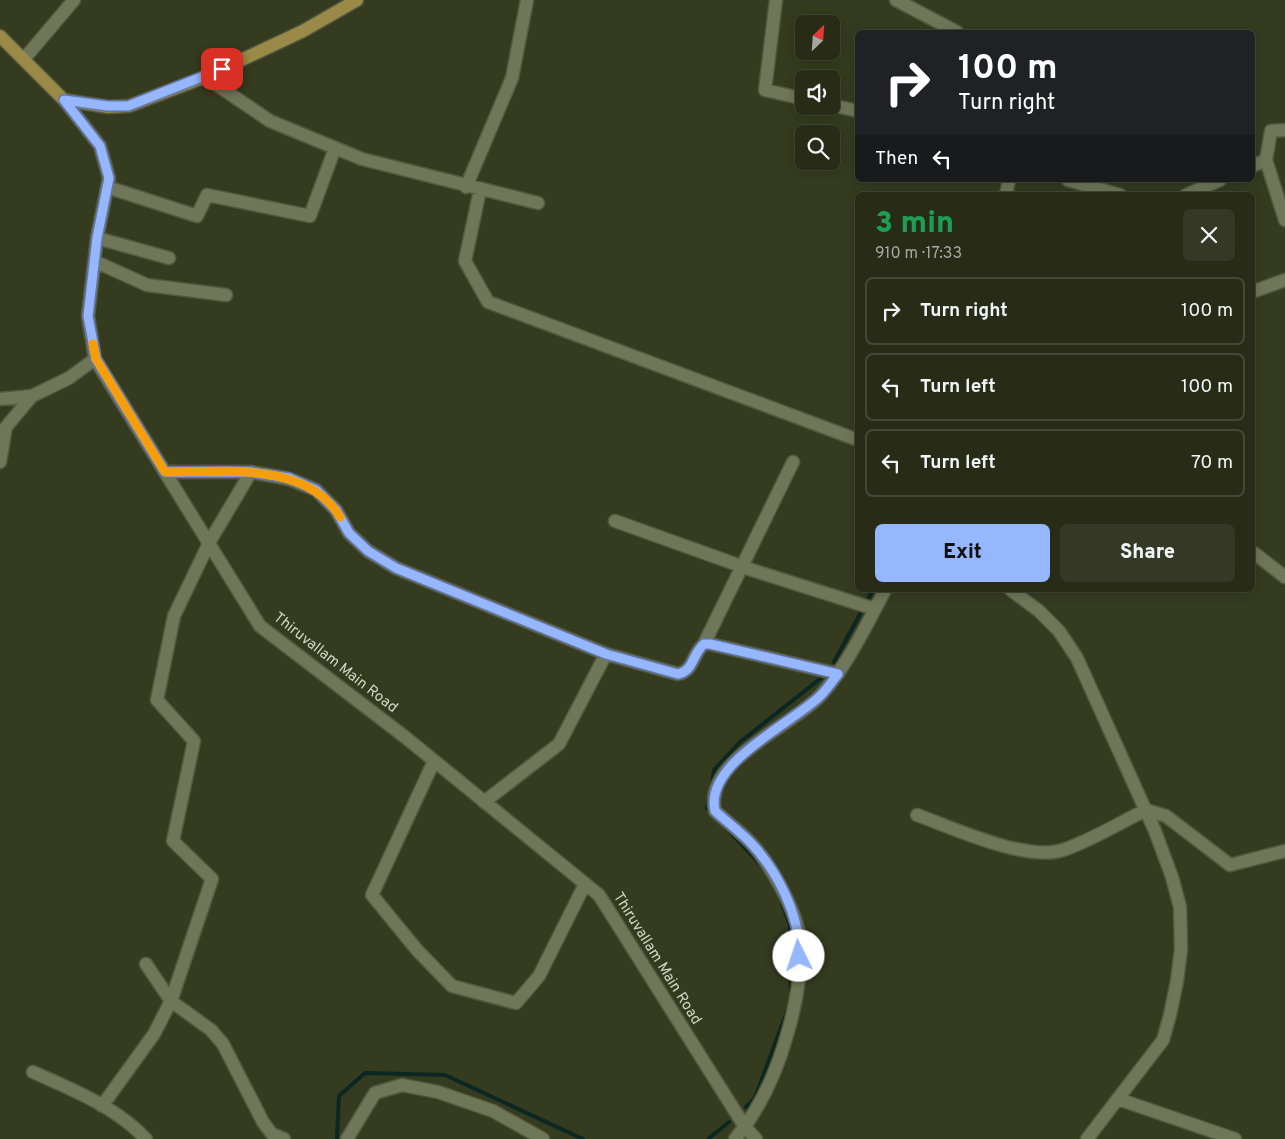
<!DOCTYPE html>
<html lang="en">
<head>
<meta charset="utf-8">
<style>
  :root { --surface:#282c17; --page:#343824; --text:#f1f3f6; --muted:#a5a7a1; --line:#444836; --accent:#96b6fd }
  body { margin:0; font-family:Overpass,sans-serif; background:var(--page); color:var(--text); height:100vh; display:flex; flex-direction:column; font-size:19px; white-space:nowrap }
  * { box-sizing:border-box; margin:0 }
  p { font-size:16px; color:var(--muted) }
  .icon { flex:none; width:28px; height:28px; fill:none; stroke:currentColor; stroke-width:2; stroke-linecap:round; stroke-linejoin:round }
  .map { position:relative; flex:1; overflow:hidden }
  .side { position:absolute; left:855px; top:192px; width:400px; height:400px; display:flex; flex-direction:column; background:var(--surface); border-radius:8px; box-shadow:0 2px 12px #0003,0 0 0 1px var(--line) }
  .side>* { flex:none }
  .banner { position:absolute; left:855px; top:30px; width:400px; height:152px; border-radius:8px; box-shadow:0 2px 12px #0003,0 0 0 1px var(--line); background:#202124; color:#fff; overflow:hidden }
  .needle { width:32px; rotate:25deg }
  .controls { position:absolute; left:795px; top:15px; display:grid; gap:10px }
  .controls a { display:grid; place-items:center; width:45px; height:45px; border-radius:8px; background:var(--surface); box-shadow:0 2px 12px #0003,0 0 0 1px var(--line); font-size:25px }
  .pin { position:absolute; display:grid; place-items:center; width:42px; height:42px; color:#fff; margin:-21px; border-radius:10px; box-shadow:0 2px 8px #0006 }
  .me { position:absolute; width:55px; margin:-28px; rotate:356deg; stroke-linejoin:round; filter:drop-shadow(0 0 4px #0008) }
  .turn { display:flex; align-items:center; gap:18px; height:105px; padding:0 20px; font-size:22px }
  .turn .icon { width:65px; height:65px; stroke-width:2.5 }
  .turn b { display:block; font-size:35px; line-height:42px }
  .then { display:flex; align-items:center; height:48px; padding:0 20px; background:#0003; gap:10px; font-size:19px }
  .round { display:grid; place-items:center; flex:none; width:52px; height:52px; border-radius:8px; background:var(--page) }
  .overview { display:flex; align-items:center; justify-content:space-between; height:85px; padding:0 20px }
  h1 { font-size:30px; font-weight:800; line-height:38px; color:#1e9e55 }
  .cta { display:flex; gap:10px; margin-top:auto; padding:10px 20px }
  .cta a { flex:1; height:58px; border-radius:8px; background:var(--accent); color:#111; font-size:20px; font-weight:800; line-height:58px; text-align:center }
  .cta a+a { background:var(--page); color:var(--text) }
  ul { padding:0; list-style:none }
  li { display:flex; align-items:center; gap:15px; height:68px; margin:0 10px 8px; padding:0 10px; border:2px solid var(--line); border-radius:8px }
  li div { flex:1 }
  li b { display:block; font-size:19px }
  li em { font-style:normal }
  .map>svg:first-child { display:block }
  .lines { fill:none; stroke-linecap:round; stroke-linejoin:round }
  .stream { stroke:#0b2721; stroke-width:4 }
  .minor-casing { stroke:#53583f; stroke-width:15 }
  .major-casing { stroke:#53583f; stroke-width:15 }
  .minor { stroke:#707658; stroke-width:12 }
  .major { stroke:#9b8947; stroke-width:12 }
  .route-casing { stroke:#6276a4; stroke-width:12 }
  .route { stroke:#96b6fd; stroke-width:9 }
  .slow { stroke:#f59e0b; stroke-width:9 }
  .labels { text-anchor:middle; stroke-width:4; stroke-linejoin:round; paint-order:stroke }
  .street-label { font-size:15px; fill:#d1d5c5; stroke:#353b1f }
</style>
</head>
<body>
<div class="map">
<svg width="1285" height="1139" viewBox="0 0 1285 1139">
  <rect width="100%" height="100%" fill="#353b1f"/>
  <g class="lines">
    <path class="stream" d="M834,662L873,590
      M711,789L714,770L740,742L825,675
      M709,796L707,808L711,812
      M726,828L761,865
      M781,901L790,925L791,997
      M746,1107L755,1098L788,1009
      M337,1139L339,1096L365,1073L445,1075L583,1139
      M708,1139L729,1122"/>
    <g class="minor-casing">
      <path id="minor" d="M776,0L765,90L804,99
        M896,0L957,32
        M24,59L74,0
        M205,77L270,121L362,159L538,203
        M64,100L100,146L109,178L97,238L88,316L95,359L260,626L405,737L599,895L745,1127L756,1139
        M831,105L858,111
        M1266,160L1285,220
        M1252,166L1266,160L1271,131L1285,130
        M1068,180L1120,195
        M107,187L197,216L207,195L310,216L335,148
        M466,187L512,78L527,0
        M480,190L465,261L488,302L858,440
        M1006,195L1009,180
        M1186,195L1220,180
        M97,238L169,258
        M94,261L147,285L226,295
        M1252,292L1285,280
        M0,399L32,396L69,378L95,359
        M0,462L6,427L32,396
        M165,472H251L289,479L316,490L336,510L349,533L368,551L396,568L606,654L678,674C694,671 692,654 704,644H710L838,674
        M615,521L752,570L875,609
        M1254,553L1285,577
        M1011,590L1039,611L1059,631L1077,658L1155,831L1172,877L1180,907L1181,949L1177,981L1170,1015L1163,1040L1087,1139
        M704,644L793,462
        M434,761L372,895L417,950L452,986L516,1003L539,976L585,884
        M484,802L559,744L606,654
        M917,815C953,828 1026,862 1063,850C1092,840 1119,823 1146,810L1166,816L1230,865L1285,851
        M146,964L171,1001L211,1030L223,1044L263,1122L272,1134L284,1139
        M33,1072C73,1090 116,1107 146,1139
        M1118,1099L1235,1139
        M102,1106L154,1034L171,1001L212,879L173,841L194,741L157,700L174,616L210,541L251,472
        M347,1139L375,1093L402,1085L438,1092L493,1111L543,1139
        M735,1139C761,1108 776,1074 787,1035C796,1005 802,973 800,941C798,913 769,861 749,841C738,830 726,821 715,811C703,760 793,726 821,695C848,664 866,626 885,590"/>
    </g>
    <g class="major-casing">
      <path id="major" d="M0,36L64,100L108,107L129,106L205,77L303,31L357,0"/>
    </g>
    <use href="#minor" class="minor"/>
    <use href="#major" class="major"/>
  </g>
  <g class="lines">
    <g class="route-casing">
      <path id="route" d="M222,69L128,106H108L64,100L100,146L109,178L97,238L88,316L96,359L165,472H251L289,478L316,490L336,510L349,533L368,551L396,568L606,654L678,674C694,671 692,654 704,644H710L838,674C832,681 826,691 819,697C789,725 704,764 715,811C726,821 739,831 750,842C777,870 801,917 799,956"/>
    </g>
    <use href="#route" class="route"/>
    <path class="slow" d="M93,344L96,359L165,472C220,472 307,461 340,517"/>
  </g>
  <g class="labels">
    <g class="street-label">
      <text transform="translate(336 662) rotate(38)" y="5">Thiruvallam Main Road</text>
      <text transform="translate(658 958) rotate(58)" y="5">Thiruvallam Main Road</text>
    </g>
  </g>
</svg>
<div class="controls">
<a><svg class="needle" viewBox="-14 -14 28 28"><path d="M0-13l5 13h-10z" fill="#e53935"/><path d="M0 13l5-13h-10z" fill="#a5a7a1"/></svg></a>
<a><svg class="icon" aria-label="sound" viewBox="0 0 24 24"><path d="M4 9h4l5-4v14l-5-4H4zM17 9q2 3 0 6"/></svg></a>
<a><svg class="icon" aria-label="search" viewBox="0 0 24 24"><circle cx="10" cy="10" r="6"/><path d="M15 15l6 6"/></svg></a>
</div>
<div class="pin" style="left:222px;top:69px;background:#d93025"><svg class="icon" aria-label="arrive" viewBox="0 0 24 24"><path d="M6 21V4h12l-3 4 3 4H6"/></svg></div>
<svg class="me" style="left:799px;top:956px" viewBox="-20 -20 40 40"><circle r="19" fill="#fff"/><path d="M0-13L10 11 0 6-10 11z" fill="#96b6fd"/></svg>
<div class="banner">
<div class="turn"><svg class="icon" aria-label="right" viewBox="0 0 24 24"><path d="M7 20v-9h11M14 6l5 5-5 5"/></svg><div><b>100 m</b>Turn right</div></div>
<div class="then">Then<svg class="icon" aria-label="left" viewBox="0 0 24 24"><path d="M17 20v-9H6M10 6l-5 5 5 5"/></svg></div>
</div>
<section class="side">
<div class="overview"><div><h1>3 min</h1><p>910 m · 17:33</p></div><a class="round"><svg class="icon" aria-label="close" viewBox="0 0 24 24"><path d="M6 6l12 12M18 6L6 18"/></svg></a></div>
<ul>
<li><svg class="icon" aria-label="right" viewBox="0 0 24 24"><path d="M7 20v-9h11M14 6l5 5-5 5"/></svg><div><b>Turn right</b></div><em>100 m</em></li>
<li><svg class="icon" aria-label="left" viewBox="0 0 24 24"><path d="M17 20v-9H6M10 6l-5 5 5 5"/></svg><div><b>Turn left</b></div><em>100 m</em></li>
<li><svg class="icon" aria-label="left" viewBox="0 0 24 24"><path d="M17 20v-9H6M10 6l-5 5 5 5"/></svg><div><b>Turn left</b></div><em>70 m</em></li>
</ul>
<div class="cta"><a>Exit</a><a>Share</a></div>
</section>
</div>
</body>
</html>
